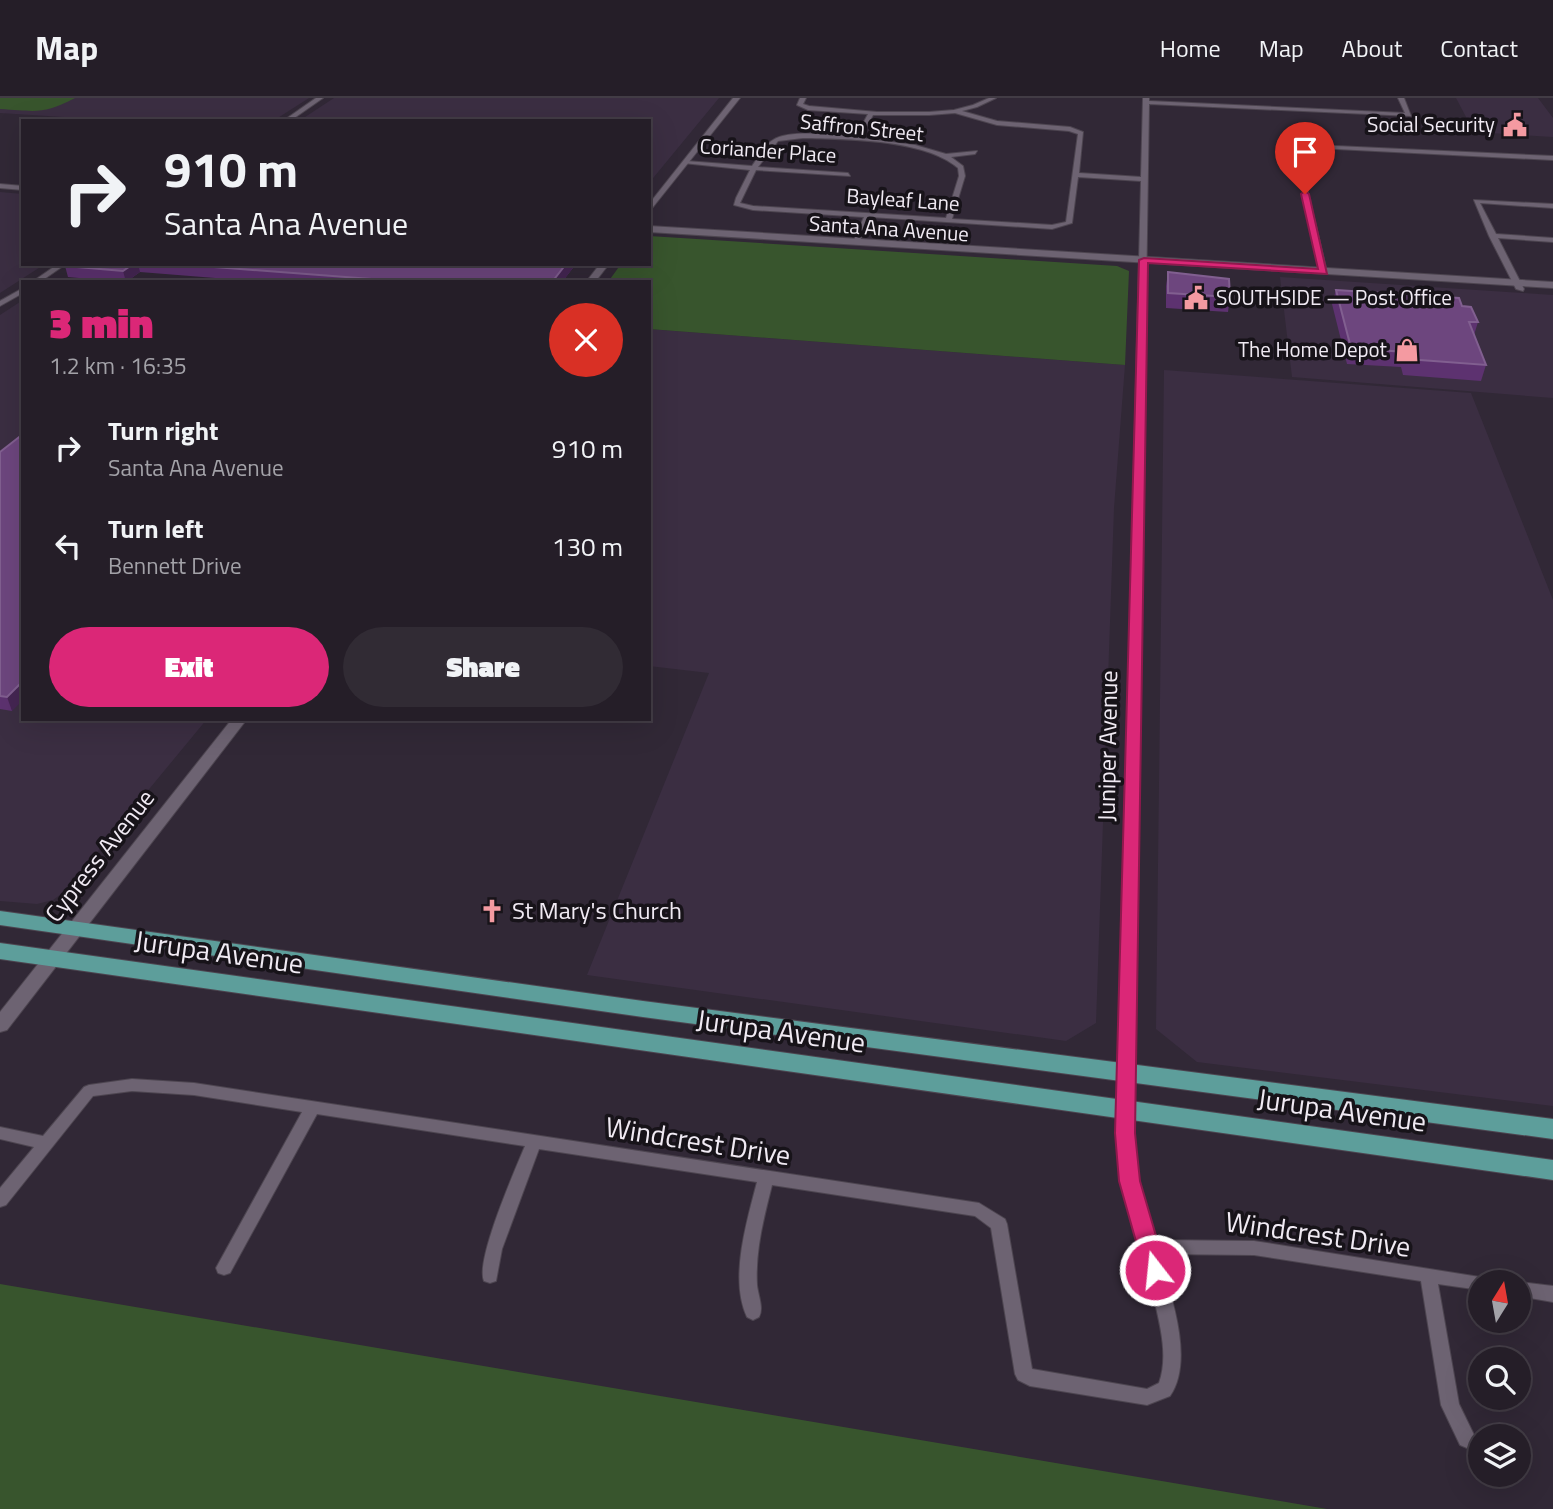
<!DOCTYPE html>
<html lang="en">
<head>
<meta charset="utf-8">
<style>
  :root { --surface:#251e28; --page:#312b34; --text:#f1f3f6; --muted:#a3a2a8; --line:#423c45; --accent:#db2777 }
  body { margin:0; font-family:"Titillium Web",sans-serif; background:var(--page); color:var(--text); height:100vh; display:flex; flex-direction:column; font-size:26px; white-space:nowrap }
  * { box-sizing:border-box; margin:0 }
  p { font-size:23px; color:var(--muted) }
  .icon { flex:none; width:38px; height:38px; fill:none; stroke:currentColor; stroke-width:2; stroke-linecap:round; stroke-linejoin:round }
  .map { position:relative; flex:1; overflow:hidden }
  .details { position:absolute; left:21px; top:182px; width:630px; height:441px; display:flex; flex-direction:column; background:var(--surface); border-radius:0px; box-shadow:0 7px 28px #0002,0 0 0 2px var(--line) }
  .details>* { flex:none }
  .banner { position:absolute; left:21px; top:21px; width:630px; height:147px; border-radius:0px; box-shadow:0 7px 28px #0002,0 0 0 2px var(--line); background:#251e28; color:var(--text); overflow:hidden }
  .needle { width:46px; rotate:11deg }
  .tools { position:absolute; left:1468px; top:1172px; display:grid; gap:14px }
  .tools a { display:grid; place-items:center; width:63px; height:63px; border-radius:50%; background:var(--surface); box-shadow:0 7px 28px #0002,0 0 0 2px var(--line); font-size:35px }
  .pin { position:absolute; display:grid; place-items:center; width:60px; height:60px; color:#fff; margin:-72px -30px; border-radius:50% 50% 50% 0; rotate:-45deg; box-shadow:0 0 7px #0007 }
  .pin .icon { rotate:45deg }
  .me { position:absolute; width:77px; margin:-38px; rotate:344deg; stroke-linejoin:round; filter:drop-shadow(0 0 5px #0008) }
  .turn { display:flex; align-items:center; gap:24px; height:147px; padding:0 28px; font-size:32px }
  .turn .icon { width:91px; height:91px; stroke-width:2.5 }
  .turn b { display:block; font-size:49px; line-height:60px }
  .round { display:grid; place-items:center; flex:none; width:74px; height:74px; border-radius:37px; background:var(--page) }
  .headline { display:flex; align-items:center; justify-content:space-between; height:119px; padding:0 28px }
  h1 { font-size:42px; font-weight:800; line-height:52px; color:var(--accent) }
  .primary-button { display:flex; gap:14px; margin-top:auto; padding:14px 28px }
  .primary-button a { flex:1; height:80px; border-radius:42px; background:var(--accent); color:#fff; font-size:28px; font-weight:800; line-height:80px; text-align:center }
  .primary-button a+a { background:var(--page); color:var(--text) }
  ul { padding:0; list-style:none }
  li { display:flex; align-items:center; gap:21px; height:98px; padding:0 28px }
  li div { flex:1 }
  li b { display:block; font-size:26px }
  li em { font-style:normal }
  header { display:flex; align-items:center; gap:42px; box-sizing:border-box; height:98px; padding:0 35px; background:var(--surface); border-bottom:2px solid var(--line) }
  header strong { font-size:33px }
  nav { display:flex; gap:38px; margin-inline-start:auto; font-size:24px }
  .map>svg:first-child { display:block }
  .built { fill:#3b2e42 }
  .green { fill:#38552d }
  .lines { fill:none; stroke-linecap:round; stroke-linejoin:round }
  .minor-casing { stroke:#4d4550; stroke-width:2 }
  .tertiary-casing { stroke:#4d4550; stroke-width:2 }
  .primary-casing { stroke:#4d4550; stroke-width:2 }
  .minor { fill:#6d6372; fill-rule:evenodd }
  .tertiary { fill:#6d6372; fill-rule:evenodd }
  .primary { fill:#5d9e9b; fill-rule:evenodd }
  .wall { fill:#5d3270 }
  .shaded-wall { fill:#452653 }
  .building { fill:#6d467e; stroke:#815f90; stroke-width:2 }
  .route { fill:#db2777; stroke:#8e194d; stroke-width:2 }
  .labels { text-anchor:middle; stroke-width:7; stroke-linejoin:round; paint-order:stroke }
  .far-poi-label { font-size:21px; fill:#f0eaf3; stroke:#171319; text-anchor:end }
  .far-street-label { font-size:21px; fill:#f0eaf3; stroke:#171319 }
  .street-label { font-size:24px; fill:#f0eaf3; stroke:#171319 }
  .poi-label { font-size:24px; fill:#f0eaf3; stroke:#171319; text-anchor:start }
  .near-street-label { font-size:28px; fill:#f0eaf3; stroke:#171319 }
</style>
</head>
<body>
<header>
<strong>Map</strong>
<nav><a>Home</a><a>Map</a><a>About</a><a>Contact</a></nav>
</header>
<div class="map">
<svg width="1553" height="1411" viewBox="0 0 1553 1411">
  <rect width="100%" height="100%" fill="#312836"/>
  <path class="built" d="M0,0H309L273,23H127L0,15Z
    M334,0H719L649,85V23H299Z
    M1456,0H1538L1553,20V39L1474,34Z
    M0,94L23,96V166H45L0,195Z
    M1280,179L1553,197V300L1292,279Z
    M23,202V621H207L65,793L53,802L37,806L0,803V217Z
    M649,231L1125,267L1114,410L1096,925L1066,943L587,877L709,575L649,568Z
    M1164,272L1471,295L1553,502V1008L1197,964L1156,931Z"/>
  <path class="green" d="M0,0H75C43,17 36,13 0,11Z
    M649,138L1117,168L1129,173L1125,267L649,231V184H608L621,166H649Z
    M0,1186L1327,1411H0Z"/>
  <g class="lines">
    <g class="minor-casing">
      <path id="minor" d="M316,0H323L290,23H283Z
        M800,0H806L803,6L809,8L877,14H929L954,12L973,7L989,0H996L977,9L962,13L997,23L1070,29L1083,34L1079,75L1141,79L1143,0H1149V3L1405,15L1398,0H1404L1411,18L1149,6L1133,1048L1137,1078L1155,1142L1254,1143L1486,1180L1488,1185H1480V1192L1438,1186L1459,1306L1476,1341L1474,1347L1467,1350L1460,1347L1441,1307L1421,1183L1254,1157L1159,1156C1170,1195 1195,1262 1170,1298L1147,1307L1030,1288L1018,1282L1015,1276L991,1130L975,1118L772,1087C764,1119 755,1153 757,1187C758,1197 764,1210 759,1219L753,1222L747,1219C729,1181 747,1123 757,1084L539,1051L502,1151L496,1183L490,1185L484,1183C475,1163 515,1072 525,1048L317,1016L230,1175L224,1177L218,1175L216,1170L302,1014L194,997L132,993L93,998L6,1107L0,1109V1090L34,1049L0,1041V1029L43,1038L84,989L89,987L132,981L194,985L979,1105L1005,1121L1007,1126L1032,1271L1147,1291L1159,1285C1168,1260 1161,1231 1155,1205C1143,1151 1118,1097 1117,1041L1141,83L1078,79L1072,125L1052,131L871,119L860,142L857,144L854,142L864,119L753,112L734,107L736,100L750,72L683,65L686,63L752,68C758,60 764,47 773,42C790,31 835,37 856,39L868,16L808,12L797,7ZM955,15L997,27L1069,33L1078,36L1066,124L1052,127L952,121L965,78L963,68L951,59L975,56L977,53L946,56L915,47L861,40L873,17H929ZM803,40C846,41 925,41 958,70L959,78L946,120L753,108L740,105L756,72L850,78L848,75L758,69L778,43Z
        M1292,46L1553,58V62L1297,49L1327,174L1324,176L1321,174Z
        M1474,102L1553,106V110L1480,105L1496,136L1553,140V144L1498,140L1524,191L1523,193L1516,191L1489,138Z
        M58,166H66L40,184H32Z
        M23,190V195L0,208V203Z
        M1519,1184L1553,1188V1204L1519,1198V1185H1516Z"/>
    </g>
    <g class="tertiary-casing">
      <path id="tertiary" d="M733,0H740L649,114V106Z
        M0,86L23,88V92L0,90Z
        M649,128L1553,184V190L649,134Z
        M600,166H609L595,184H586Z
        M232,621H247L7,932L0,934V914Z"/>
    </g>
    <g class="primary-casing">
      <path id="primary" d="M0,813L643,903L1553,1021V1041L643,919L0,827Z
        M0,845L1553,1062V1082L0,861Z"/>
    </g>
    <use href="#minor" class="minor"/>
    <use href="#tertiary" class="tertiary"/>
    <use href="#primary" class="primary"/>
  </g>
  <path class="wall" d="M68,166H576L562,184H267L140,174L126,184H122L68,179L65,168Z
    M1168,174L1230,199L1228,214L1166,210V188Z
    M1336,192L1462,208L1478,224L1474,237L1486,267L1481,283L1403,277L1401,269L1347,266L1332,206Z
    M0,354L12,613L0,611Z"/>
  <path class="shaded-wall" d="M133,166H138L140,174L126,184L123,173Z
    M566,166H576L562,184H552Z
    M23,583V602L12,613L7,599Z"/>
  <path class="building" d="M68,166H133L123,173L65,168Z
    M175,166H566L552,184H411Z
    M1168,174L1229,181L1230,199L1168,195Z
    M1336,192L1459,200L1462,208L1471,209L1478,224H1469L1486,267L1407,261L1405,254L1351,250Z
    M23,336V583L7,599L0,598V354Z"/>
  <path class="route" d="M1305,93L1309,96L1327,176L1148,165L1135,1035L1140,1083L1166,1172L1163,1179L1155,1181L1148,1179L1144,1172L1119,1083L1115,1035L1139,162L1144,160L1318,171L1301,96Z"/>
  <defs>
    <g id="civic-bare" transform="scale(1.89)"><path d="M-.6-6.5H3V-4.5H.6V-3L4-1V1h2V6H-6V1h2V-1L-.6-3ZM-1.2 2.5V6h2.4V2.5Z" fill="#f49aa1" stroke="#171319" stroke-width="2.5" paint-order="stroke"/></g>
    <g id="shop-bare" transform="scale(1.89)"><path d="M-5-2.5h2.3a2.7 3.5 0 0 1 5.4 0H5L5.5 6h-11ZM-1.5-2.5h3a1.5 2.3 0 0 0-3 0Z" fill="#f49aa1" stroke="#171319" stroke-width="2.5" paint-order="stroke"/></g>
    <g id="church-bare" transform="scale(1.89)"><path d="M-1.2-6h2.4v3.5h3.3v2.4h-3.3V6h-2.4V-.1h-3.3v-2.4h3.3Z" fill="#f49aa1" stroke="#171319" stroke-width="2.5" paint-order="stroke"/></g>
  </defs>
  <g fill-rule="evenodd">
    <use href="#civic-bare" x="1515" y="27"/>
    <use href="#civic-bare" x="1196" y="200"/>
    <use href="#shop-bare" x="1407" y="252"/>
    <use href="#church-bare" x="492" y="813"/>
  </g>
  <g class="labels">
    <g class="far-poi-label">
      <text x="1495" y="34">Social Security</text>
      <text x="1216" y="207" text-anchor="start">SOUTHSIDE — Post Office</text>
      <text x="1387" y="259">The Home Depot</text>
    </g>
    <g class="far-street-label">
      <text transform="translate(862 30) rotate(6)" y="7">Saffron Street</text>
      <text transform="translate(768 53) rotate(4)" y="7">Coriander Place</text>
      <text transform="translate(903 102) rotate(4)" y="7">Bayleaf Lane</text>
      <text transform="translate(889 131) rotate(4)" y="7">Santa Ana Avenue</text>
    </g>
    <g class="street-label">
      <text transform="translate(1108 648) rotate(-89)" y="8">Juniper Avenue</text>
      <text transform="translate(100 758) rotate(-52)" y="8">Cypress Avenue</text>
    </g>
    <g class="poi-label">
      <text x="512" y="821">St Mary's Church</text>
    </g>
    <g class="near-street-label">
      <text transform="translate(219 854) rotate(8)" y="10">Jurupa Avenue</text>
      <text transform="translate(781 933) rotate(8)" y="10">Jurupa Avenue</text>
      <text transform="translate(1342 1012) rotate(8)" y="10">Jurupa Avenue</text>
      <text transform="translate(698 1043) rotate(9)" y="10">Windcrest Drive</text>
      <text transform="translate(1318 1136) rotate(8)" y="10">Windcrest Drive</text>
    </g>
  </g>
</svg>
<div class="tools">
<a><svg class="needle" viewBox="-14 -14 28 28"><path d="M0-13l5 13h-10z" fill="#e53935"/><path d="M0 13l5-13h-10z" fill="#a3a2a8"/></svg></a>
<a><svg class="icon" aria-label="search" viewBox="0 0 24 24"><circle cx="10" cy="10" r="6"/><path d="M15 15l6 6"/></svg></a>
<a><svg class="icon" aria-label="layers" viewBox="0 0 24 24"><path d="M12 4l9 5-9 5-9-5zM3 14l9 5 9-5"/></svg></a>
</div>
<div class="pin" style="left:1305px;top:96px;background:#d93025"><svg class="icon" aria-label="arrive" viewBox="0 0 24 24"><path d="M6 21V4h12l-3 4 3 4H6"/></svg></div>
<svg class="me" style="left:1155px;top:1172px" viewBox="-20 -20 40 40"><circle r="17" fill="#db2777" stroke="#fff" stroke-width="3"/><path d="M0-11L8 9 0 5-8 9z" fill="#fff"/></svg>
<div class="banner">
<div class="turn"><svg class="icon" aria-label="right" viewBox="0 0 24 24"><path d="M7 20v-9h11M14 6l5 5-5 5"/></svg><div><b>910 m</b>Santa Ana Avenue</div></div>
</div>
<section class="details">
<div class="headline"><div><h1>3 min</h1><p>1.2 km · 16:35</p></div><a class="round" style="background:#d93025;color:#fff"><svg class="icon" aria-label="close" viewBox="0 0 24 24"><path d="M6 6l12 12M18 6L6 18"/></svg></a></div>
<ul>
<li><svg class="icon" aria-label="right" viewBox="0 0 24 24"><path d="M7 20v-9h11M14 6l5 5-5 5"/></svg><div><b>Turn right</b><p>Santa Ana Avenue</p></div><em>910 m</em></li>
<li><svg class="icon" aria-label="left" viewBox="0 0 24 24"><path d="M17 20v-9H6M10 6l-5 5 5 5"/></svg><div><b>Turn left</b><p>Bennett Drive</p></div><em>130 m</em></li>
</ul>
<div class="primary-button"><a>Exit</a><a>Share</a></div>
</section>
</div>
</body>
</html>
